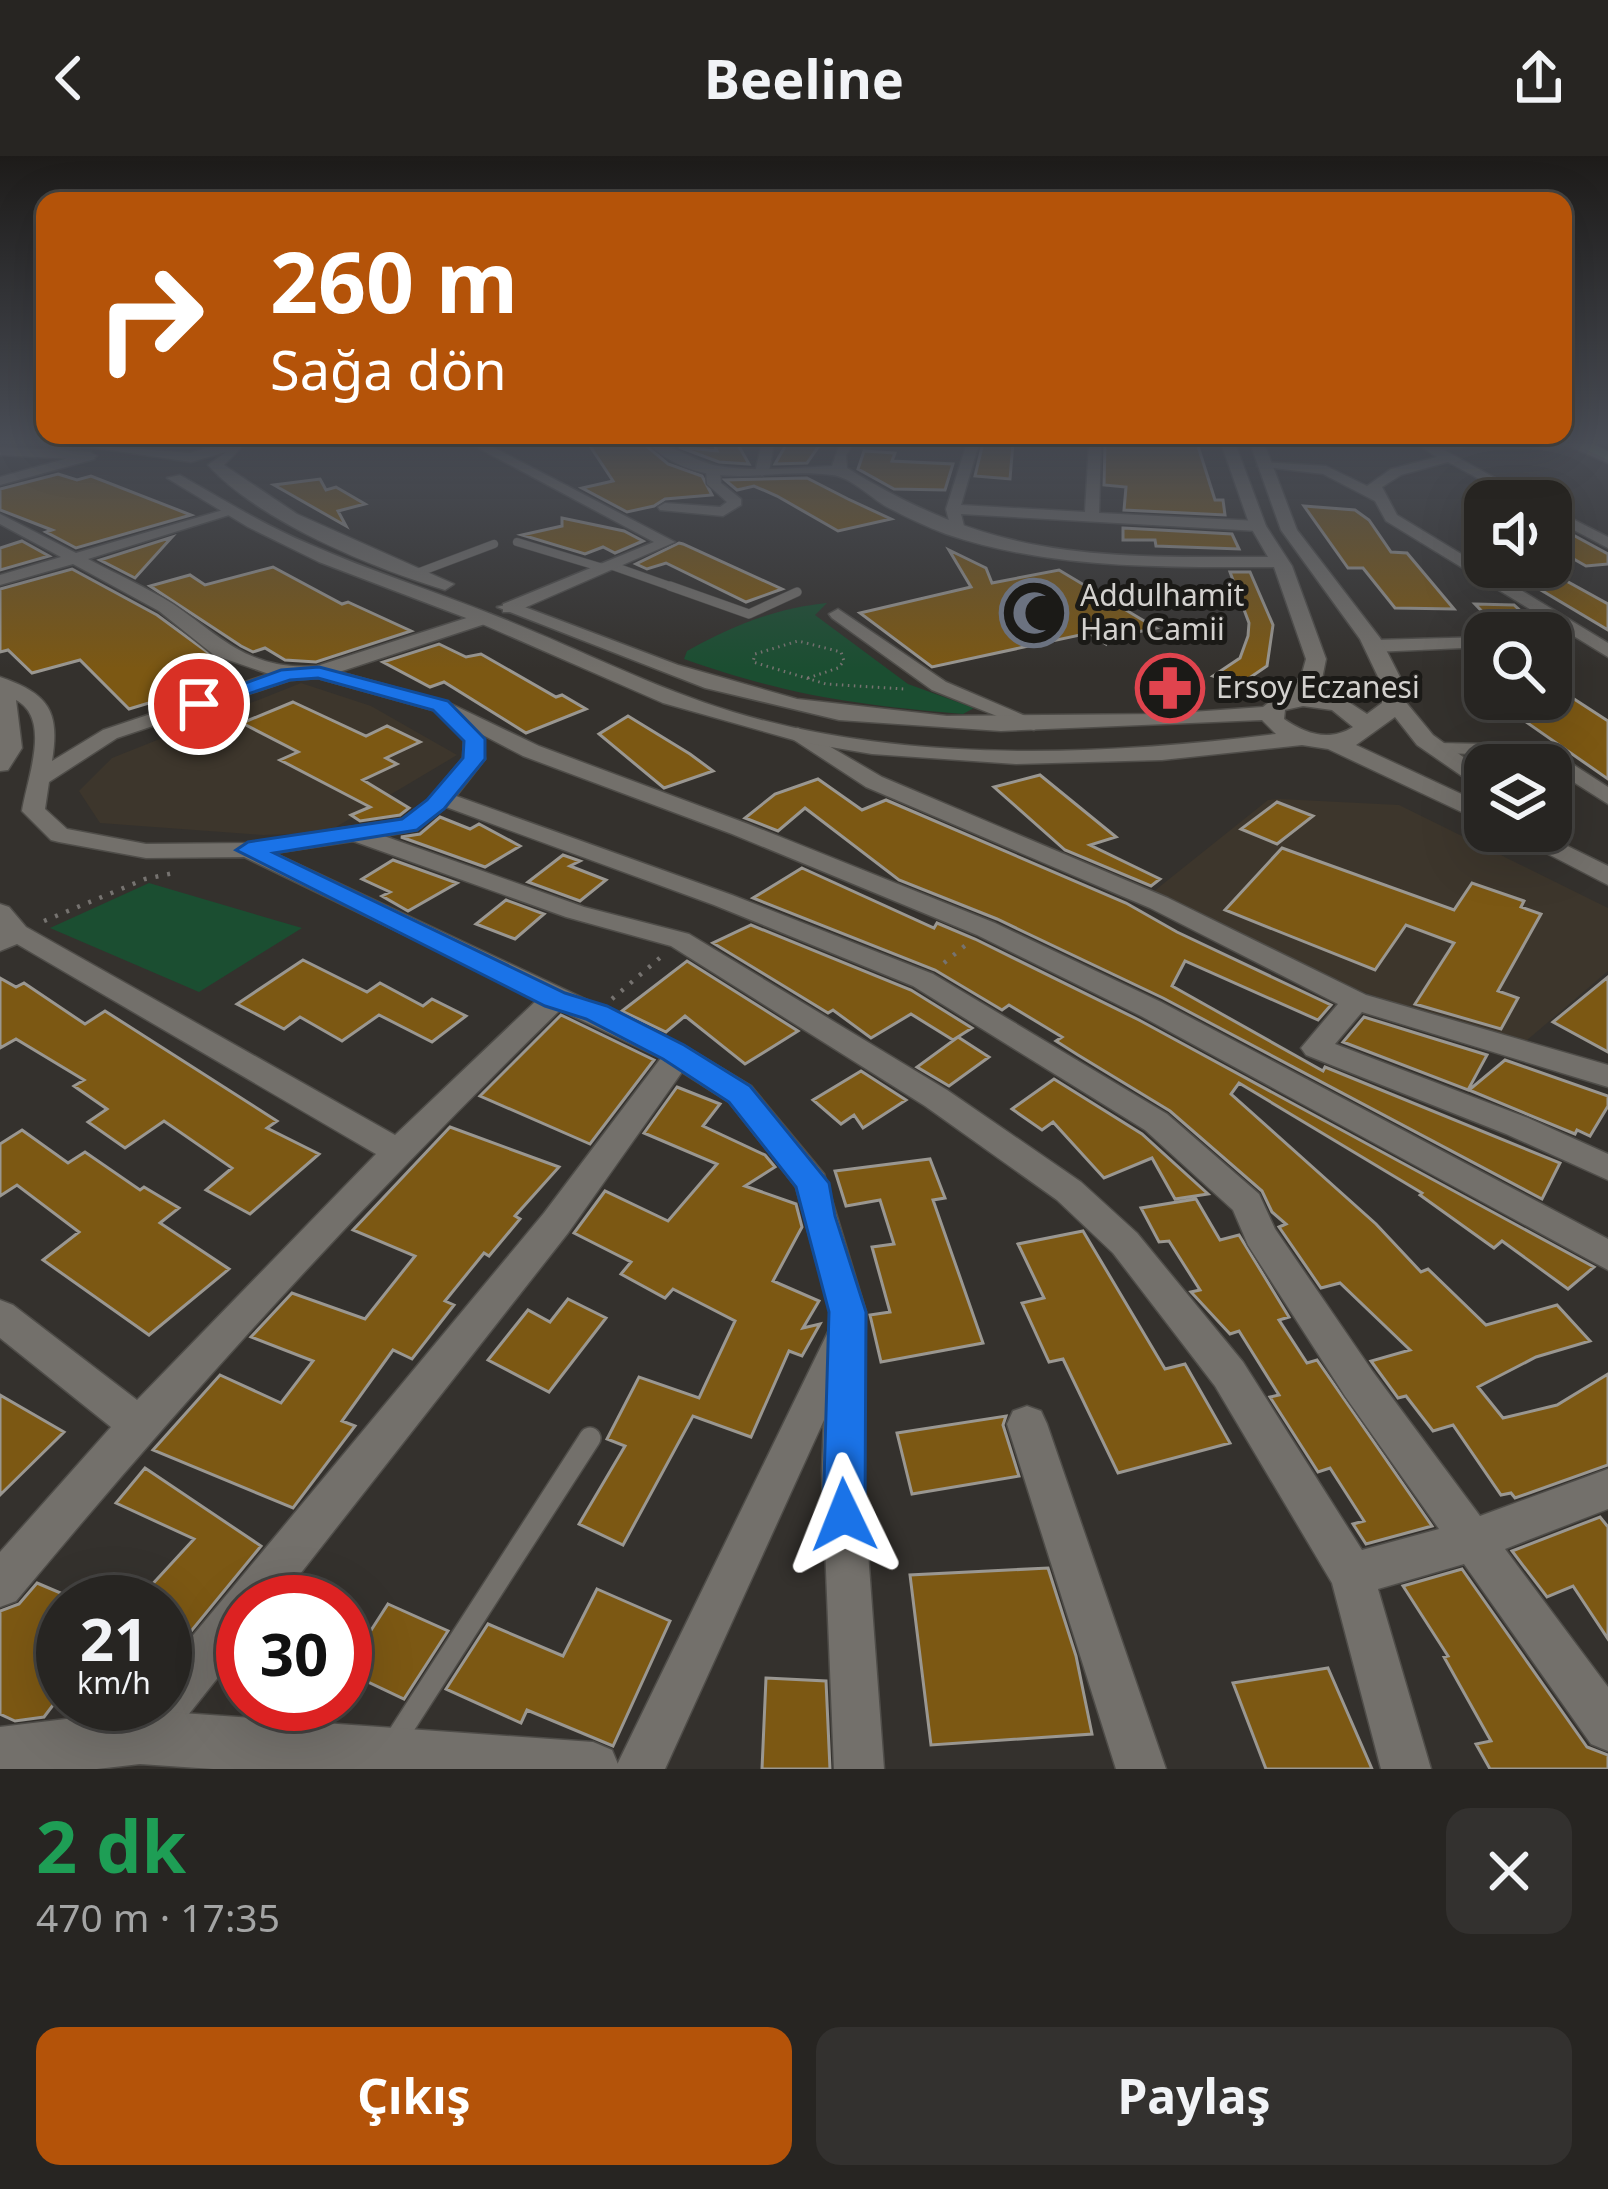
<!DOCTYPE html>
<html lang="tr">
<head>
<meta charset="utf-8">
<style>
  :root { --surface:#272522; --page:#33312f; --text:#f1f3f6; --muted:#a4a5a5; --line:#434240; --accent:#b45309 }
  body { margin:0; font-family:"Noto Sans",sans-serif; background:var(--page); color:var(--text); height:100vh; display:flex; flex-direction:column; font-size:45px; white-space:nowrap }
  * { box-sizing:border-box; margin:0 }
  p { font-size:39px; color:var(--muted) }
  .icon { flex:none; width:66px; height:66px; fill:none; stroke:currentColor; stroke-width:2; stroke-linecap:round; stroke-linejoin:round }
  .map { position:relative; height:1613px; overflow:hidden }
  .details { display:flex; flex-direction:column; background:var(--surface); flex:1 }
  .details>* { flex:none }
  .guide { position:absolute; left:36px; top:36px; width:1536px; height:252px; border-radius:24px; box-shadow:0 12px 48px #0002,0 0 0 3px var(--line); background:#b45309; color:#fff; overflow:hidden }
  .tools { position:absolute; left:1464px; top:324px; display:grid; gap:24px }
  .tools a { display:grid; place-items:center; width:108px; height:108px; border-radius:24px; background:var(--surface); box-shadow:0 12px 48px #0002,0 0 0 3px var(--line); font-size:60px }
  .speed { position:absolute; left:36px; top:1419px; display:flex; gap:24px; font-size:60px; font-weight:700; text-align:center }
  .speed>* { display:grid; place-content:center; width:156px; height:156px; border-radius:50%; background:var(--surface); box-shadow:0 12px 48px #0002,0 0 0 3px var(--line); line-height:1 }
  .speed small { font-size:30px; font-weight:400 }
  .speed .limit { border:18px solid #d22; background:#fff; color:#111 }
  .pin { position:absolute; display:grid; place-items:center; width:102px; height:102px; color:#fff; margin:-51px; border:6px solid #fff; border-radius:50%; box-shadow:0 3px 12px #0007 }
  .me { position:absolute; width:132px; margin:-66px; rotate:358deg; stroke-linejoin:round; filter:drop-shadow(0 0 9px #0008) }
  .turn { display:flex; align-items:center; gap:42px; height:252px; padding:0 36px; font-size:54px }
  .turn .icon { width:156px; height:156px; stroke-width:2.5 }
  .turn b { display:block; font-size:84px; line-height:102px }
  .round { display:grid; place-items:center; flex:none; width:126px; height:126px; border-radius:24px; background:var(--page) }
  .headline { display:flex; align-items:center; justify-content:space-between; height:204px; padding:0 36px }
  h1 { font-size:72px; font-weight:700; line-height:90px; color:#1e9e55 }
  .button { display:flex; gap:24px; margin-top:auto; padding:24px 36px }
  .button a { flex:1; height:138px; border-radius:24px; background:var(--accent); color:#fff; font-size:48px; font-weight:700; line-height:138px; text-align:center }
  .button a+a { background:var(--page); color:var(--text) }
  header { display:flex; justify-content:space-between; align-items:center; height:156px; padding:0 36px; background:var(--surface); font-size:54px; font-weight:700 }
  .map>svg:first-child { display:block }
  .built { fill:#3d362c }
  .green { fill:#1b4e31 }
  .building { fill:#7c5813; stroke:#9a9791; stroke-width:3 }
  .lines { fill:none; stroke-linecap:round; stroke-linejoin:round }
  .lane-far2-casing { stroke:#4f4d49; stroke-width:9 }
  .lane-far1-casing { stroke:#4f4d49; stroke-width:10 }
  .lane-casing { stroke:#4f4d49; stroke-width:24 }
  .street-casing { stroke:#4f4d49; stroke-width:3 }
  .secondary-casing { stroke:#4f4d49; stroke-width:3 }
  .primary-casing { stroke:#4f4d49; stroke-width:3 }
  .path-far1 { stroke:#767370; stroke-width:3; stroke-dasharray:1.5 4.5; stroke-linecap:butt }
  .path { stroke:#767370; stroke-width:4.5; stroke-dasharray:3 9; stroke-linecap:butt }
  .lane-far2 { stroke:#73706b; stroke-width:8 }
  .lane-far1 { stroke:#73706b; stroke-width:9 }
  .lane { stroke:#73706b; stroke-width:21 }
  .street { fill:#73706b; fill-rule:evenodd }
  .secondary { fill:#73706b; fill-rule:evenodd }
  .primary { fill:#769a6d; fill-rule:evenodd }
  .route { fill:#1a73e8; stroke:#114b97; stroke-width:3 }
  .labels { text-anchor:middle; stroke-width:10; stroke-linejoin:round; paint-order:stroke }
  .far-poi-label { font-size:30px; fill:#d3d1ce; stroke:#1b1a17; text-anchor:start }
</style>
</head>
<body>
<header><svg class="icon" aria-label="back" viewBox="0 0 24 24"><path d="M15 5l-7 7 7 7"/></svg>Beeline<svg class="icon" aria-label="share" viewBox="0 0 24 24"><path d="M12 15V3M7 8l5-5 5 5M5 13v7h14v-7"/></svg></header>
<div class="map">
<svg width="1608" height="1613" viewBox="0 0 1608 1613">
  <rect width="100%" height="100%" fill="#34312d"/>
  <path class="built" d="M301,527L371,550L457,599L326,677L263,679L100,667L79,635L112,602Z
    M1280,643L1399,649L1608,752V815L1519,891L1330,824L1148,740L1268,644Z"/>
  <path class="green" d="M827,447L815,459L908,528L974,552L963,558C856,549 786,539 684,503L687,495C732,470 776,452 827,447Z
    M149,727L302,772L199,836L50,772Z"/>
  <path class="building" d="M588,287H643L668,308L702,320L712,339L665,343L654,350L627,356L582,332L613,325Z
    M737,287L749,308L719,306L679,291L717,295L714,288Z
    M787,287H821L807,307L775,308Z
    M983,287H1013L1010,323L975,320Z
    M1197,287L1215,344H1223L1225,359L1124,354L1126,331L1104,329L1105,289Z
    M864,295L895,297L892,305L953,308L945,334L894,333L858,313Z
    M58,318L77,324L91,320L191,359L76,392L46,376L52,374L0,354V333Z
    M807,322L848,343L891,363L838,375L777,340L754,330L737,334L725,324Z
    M320,323L326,334L336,331L365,348L338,355L346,370L274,329Z
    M1304,350L1355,354L1369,364L1391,396L1407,397L1454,453L1395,452L1363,412H1348Z
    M562,362L624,375L643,385L615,397L603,391L585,398L522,379L562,370Z
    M1551,367L1608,398V408L1586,410L1551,390Z
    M1123,372L1232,378L1239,393L1156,390L1155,384H1123Z
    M172,381L135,422L100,404Z
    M22,385L49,400L0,414V392Z
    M679,387L683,388L782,433L746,446L666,407L647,413L636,408Z
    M949,394L986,412L992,427L1059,414L1156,472L1109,482L1106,488L1089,477L932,511L860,457L971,431Z
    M273,411L342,448L348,446L411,475L316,506L285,504L265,492L253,496L241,490L150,430L190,419L205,429Z
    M1524,411H1541L1608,448V474L1519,421Z
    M72,413L157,459L221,506L206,511L222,525L129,553L80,504L32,517L8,494L0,496V433Z
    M1230,416H1250L1273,469L1267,510L1239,529L1213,520L1240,502L1248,480L1249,467Z
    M1475,448L1514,449L1541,473L1498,472Z
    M439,488L466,501L481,498L556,541L562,539L586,553L526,577L444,526L430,531L383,506Z
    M1551,528L1608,565V623L1506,552L1551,547Z
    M293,546L366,580L387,570L420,586L386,602L397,608L363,624L409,652L400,659L360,665L351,659L370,651L280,604L298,596L242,567Z
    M628,560L690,598L713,615L664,632L599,578Z
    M1040,619L1116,681L1090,689L1160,723L1151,730L1065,694L994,631Z
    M818,623L862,654L886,644L1126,747L1177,776L1331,849L1318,864L1185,805L1172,830L1323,915L1325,911L1560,1007L1542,1043L1163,842L997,763L899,724L805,652L778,675L745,662L775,638Z
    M1277,646L1313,660L1277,688L1241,673Z
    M440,661L470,673L479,668L520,690L485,711L401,681L420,678Z
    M1282,692L1454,754L1472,727L1524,745L1521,751L1541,758L1498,835L1518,842L1501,873L1415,848L1454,787L1406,769L1375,814L1225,754Z
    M563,699L580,705L570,710L606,724L580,745L528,726Z
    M393,704L457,727L408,755L382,740L390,736L362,723Z
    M802,712L934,772L937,767L975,783L1139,864L1594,1111L1568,1133L1502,1085L1494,1092L1420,1039L1422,1037L1239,927L1231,938L1376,1068L1421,1116L1428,1113L1486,1169L1557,1149L1590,1185L1536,1201L1478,1231L1503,1262L1557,1249L1608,1218V1309L1515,1342L1511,1337L1501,1339L1453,1269L1433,1275L1406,1240L1398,1242L1371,1205L1410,1194L1340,1127L1321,1132L1279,1071L1286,1068L1272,1056L1262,1035L1170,955L1078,899L1056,885L1062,881L1009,849L1002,854L935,814L753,742Z
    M506,744L544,758L515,783L476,768Z
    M751,769L911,834L972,872L953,884L911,858L871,882L833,854L828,857L713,787Z
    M303,804L367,836L380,827L423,850L432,843L466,860L432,886L379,859L342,885L300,861L284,873L237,848Z
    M687,805L798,875L745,908L685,860L666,876L622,855Z
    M1608,821V896L1553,866Z
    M0,822L16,831L24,827L85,868L105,855L277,965L267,972L319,998L250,1058L206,1034L232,1012L164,965L125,992L88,966L107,953L74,930L84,924L16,883L0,892Z
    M561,859L654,904L590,988L480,940Z
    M1364,861L1487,899L1468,934L1343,886Z
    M958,881L989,901L949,930L917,911Z
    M1505,904L1608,940V950L1590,980L1577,974L1575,978L1469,934Z
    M861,915L906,944L863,972L854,959L841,968L813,944Z
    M1054,923L1142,978L1208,1038L1175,1043L1152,1002L1104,1022L1053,966L1042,974L1012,953Z
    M677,931L720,948L703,970L765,999L775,1011L745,1030L796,1048L802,1071L773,1125L819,1145L803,1172L820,1168L802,1200L789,1195L751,1281L693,1260L623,1389L579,1368L625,1290L607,1283L639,1221L699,1242L735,1165L673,1133L665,1142L621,1118L631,1106L574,1077L605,1035L668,1065L717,1008L644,977Z
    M450,971L559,1011L515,1060L520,1063L489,1100L484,1097L445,1145L454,1149L412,1203L393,1194L342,1265L355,1270L293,1352L153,1294L220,1219L281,1247L313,1205L251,1181L292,1137L365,1163L415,1100L353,1074Z
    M22,974L68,1007L85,996L140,1034L144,1031L179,1052L160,1067L229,1113L149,1179L43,1104L79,1076L17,1029L0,1040V988Z
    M930,1003L945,1042L933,1044L983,1187L881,1206L870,1159L890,1156L872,1091L894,1088L880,1044L846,1050L835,1015Z
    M1196,1043L1220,1084L1239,1079L1289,1161L1279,1164L1307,1207L1317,1204L1432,1370L1366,1388L1353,1368L1364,1365L1330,1312L1318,1316L1270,1241L1279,1239L1239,1175L1230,1178L1191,1136L1200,1134L1169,1085L1159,1086L1141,1052Z
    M1083,1075L1165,1213L1185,1208L1230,1287L1118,1317L1063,1203L1049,1206L1022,1147L1044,1142L1018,1088Z
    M568,1143L606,1162L549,1236L488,1204L528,1154L550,1166Z
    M0,1239L64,1276L0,1339Z
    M1006,1260L1003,1269L1019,1320L912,1338L897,1277Z
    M145,1312L261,1390L188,1479L165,1462V1446H136L194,1383L116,1347Z
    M1600,1361L1608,1371V1483L1573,1430L1547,1441L1512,1395Z
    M1048,1412L1076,1500L1092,1578L931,1589L910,1419Z
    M1462,1413L1587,1591L1608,1599V1613H1490L1476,1588L1491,1585L1444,1501L1448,1500L1403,1430Z
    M37,1427L63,1438V1536L44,1561L15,1565L0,1558V1455L19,1448Z
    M597,1433L670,1465L613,1590L527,1554L521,1567L446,1533L488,1468L563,1500Z
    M388,1448L448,1475L404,1543L345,1515V1470L368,1479Z
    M1328,1512L1372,1613H1266L1233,1527Z
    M766,1522L826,1525L830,1613H762Z"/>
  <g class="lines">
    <g class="lane-far2-casing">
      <path id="lane-far2" d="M517,386L603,412
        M610,409L678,433
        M417,417L494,388"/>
    </g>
    <g class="lane-far1-casing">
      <path id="lane-far1" d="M670,430L749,458L797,436"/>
    </g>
    <g class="lane-casing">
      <path id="lane" d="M394,1586L590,1282"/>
    </g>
    <g class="street-casing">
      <path id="street" d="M469,287H485L675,386L515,456H503V448L654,386Z
        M762,287H774L769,316L762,320L755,316Z
        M967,287H979L961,349L1085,356L1089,287H1101L1099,357L1258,365L1266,370L1258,375L961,358L964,370L951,373L946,353Z
        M1415,287H1503L1444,294L1537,345H1519L1448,306L1401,319L1382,331L1397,359L1608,487V501L1386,365L1375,345L1323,318L1257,310L1264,306L1326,310L1367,330L1391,313L1437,301Z
        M90,296L95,303L0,329V321Z
        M713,311L720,315L721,327L741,343V349L723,360L660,354L658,351L665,347L720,351L727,346L707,328L706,315Z
        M230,352L242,355L88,403C116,418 146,431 173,448C223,482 250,515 317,510L479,458H491V466L339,516L447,546L539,590L748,668L995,767L1161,846L1608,1083V1114L1141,860L977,779L732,678L523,600L481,578L485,603L456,640L732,739L933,818L1167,958L1259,1038L1275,1073L1373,1216L1480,1360L1608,1313V1353L1505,1393L1608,1531V1595L1591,1588L1464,1408L1378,1433L1431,1613H1381L1332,1427L1215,1230L1113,1097L1057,1044L925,950L671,790L566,761L353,685L274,697L683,889L751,930L824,1018L866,1156L862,1315L884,1613H834L822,1315L824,1264L665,1613H615L829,1174L830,1156L796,1031L729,946L682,916L568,1077L278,1446H243V1490L157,1598L140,1605L123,1598L116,1581L136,1548H165V1513L544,1057L661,902L560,854C368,1041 188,1238 16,1445L0,1451V1396L111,1271L0,1182V1144L13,1149L137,1244L376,998L17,788L0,795V748L9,751L26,771L395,979L538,843L244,701L146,702L59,686L51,684L22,655C27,622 52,563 16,544L22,592L8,614L0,615V521C49,538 60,555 52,605L103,574L269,518L214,499L159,455L73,408L0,429V419L61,401L0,368V358L76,397ZM318,522L433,554L443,559L464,584L463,602L428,644L402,663L248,687L146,688L67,673L45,653L49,626L117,582L290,524ZM446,651L714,749L913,830L1145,974L1233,1054L1248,1089L1345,1240L1439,1373L1362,1394L1243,1206L1137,1077L1081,1026L947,934L689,778L584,751L384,680L417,674Z
        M1551,352L1608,381V392L1551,362Z
        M838,453L946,526L1044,568L1034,574L1027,572L932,534L832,462L829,458Z
        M1485,481V491L1374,496L1365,490L1374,484Z
        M798,572L882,621L1168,742L1366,839L1608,909V931L1362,856L1335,888L1528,962L1608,998V1024L1506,978L1306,899L1301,892L1338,848L1150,752L866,631L791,582V574Z
        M1438,587L1543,589L1608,631V648L1531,599L1431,597V589Z
        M1027,1250L1041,1255L1047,1268L1166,1613H1116L1007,1268L1013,1255Z"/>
    </g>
    <g class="secondary-casing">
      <path id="secondary" d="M63,287L190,297L223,287H246L224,309L297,358L454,428L445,434C372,412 259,365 208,309L226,296L191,306Z
        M647,287C672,287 692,305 718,310C755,316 794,312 832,310L840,287H854L846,299L847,312C997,405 1098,401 1268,401L1250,370L1221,287H1235L1266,370L1292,410L1326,503L1322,523L1308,537L1347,545L1367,558L1382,547L1381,527L1360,483L1281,374L1250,287H1264L1297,374L1380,482L1403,527L1404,544L1433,579L1485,617V636L1417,589L1395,561L1356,589L1485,649V667L1328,593L1302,589L1162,604L1016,608L872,598L801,586L663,547L482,468L319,406L248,371L167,322L180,319C222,343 264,369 309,388C370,415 434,435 496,460C575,491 651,531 733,556C906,608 1099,600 1276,578L1262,564L1001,575L839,564L705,532L497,451L514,447L678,509L797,543L947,560L1163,558L1263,551L1301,521L1306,503L1274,411C1163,411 1053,414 946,378C927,371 906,361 887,351C871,342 851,321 832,319C766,310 707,341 647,287ZM1303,550L1332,554L1353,571C1329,586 1306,578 1284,563L1285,554Z
        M1562,287H1582L1608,298V307Z
        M0,291L90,296L97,300L90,304L0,299Z
        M1504,675H1537L1608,710V729Z
        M140,1554L593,1586L612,1594L620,1613H213L140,1608L97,1613H0V1571Z"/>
    </g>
    <g class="primary-casing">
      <path id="primary" d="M1572,287H1591L1608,295V304Z"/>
    </g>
    <path class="path-far1" d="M808,522L838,512L844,505L841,496L798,485L755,498L753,506L826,528L904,533"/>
    <path class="path" d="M44,765L145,723L174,717
      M944,807L967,788
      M612,843L662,800"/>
    <use href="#lane-far2" class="lane-far2"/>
    <use href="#lane-far1" class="lane-far1"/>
    <use href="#lane" class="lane"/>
    <use href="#street" class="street"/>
    <use href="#secondary" class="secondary"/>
    <use href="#primary" class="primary"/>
  </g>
  <linearGradient id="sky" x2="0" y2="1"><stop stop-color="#1d1b19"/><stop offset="0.56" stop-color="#4a4e57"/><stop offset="1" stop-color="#4a4e57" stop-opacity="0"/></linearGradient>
  <rect width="1608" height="513" fill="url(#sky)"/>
  <path class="route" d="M319,511L448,545L485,583V603L444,653L417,674L274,697L565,837L607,850L684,889L750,930L829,1027L835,1060L866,1156L865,1359L859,1374L844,1380L829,1374L823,1359L829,1156L796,1031L729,946L663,903L586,863L545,850L236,694L248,686L402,663L427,644L463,602L464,585L433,554L318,522L290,524L199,554L189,548L281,514Z"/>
  <defs>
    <g id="mosque-ring" transform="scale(3.45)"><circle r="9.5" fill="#1b1a17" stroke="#6b7280" stroke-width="1.5"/><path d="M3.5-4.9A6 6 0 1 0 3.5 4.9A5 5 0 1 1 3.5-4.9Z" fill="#6b7280"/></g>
    <g id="pharmacy-ring" transform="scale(3.45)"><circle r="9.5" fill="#1b1a17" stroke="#e0444e" stroke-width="1.5"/><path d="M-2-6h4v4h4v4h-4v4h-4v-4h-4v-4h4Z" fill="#e0444e"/></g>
  </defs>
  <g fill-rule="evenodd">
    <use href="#mosque-ring" x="1034" y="457"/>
    <use href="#pharmacy-ring" x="1170" y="532"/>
  </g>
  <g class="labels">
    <g class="far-poi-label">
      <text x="1080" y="450">Addulhamit<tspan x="1080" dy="34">Han Camii</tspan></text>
      <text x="1216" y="542">Ersoy Eczanesi</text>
    </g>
  </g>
</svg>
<div class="tools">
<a><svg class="icon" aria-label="sound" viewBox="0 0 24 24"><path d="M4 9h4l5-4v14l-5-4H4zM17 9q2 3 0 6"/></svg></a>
<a><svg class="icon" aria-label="search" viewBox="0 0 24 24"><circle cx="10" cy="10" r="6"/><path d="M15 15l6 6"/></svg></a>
<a><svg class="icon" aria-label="layers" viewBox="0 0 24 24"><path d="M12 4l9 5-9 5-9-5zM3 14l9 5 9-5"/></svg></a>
</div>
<div class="speed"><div>21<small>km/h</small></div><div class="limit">30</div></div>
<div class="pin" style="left:199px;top:548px;background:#d93025"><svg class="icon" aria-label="arrive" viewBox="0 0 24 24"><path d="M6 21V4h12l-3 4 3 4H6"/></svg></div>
<svg class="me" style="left:844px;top:1359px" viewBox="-20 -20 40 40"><path d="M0-17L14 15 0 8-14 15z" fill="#1a73e8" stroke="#fff" stroke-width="4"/></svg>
<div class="guide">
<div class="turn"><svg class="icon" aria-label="right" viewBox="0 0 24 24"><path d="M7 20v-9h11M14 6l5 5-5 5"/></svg><div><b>260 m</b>Sağa dön</div></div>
</div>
</div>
<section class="details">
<div class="headline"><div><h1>2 dk</h1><p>470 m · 17:35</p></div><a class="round"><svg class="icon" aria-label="close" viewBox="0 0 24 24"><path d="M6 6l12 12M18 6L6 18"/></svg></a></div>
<div class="button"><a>Çıkış</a><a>Paylaş</a></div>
</section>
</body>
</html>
